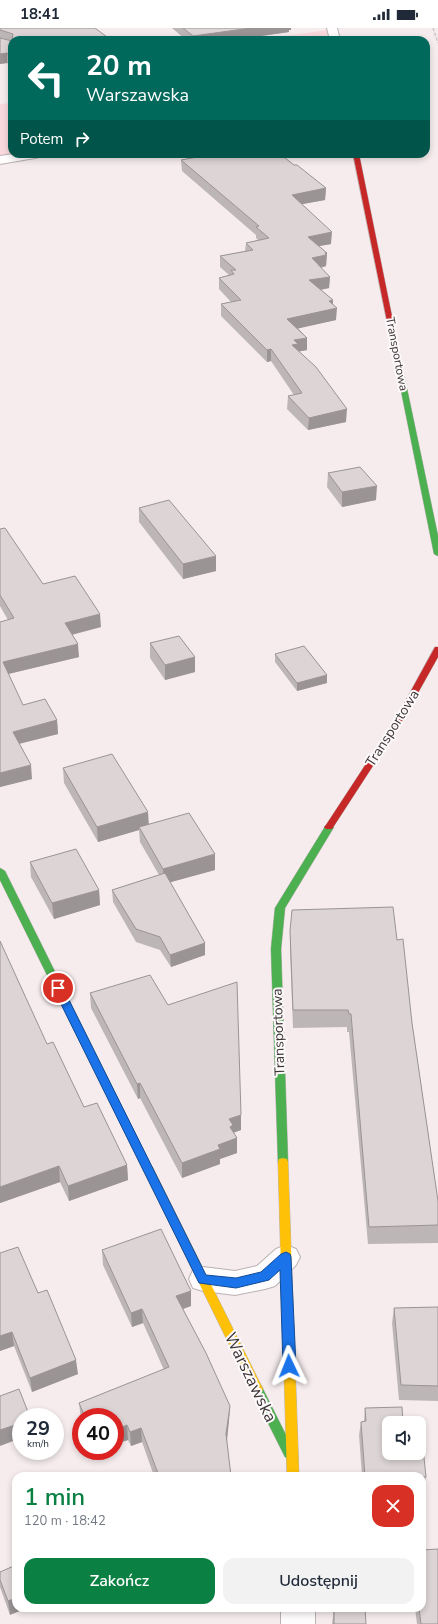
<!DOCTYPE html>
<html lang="pl">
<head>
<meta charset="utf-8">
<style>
  :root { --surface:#fff; --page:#f2f2f3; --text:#1f2937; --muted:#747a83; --accent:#0b8043 }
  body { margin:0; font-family:"Nunito Sans",sans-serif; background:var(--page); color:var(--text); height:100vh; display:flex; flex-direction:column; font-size:15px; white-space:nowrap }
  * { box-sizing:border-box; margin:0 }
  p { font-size:13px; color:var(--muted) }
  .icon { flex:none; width:22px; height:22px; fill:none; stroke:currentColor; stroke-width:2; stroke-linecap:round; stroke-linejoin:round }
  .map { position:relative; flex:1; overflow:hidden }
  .drawer { position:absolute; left:12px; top:1444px; width:414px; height:140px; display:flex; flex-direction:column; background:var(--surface); border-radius:12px; box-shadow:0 2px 6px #0003 }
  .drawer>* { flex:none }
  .top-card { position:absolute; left:8px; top:8px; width:422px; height:122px; border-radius:12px; box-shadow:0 2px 6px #0003; background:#00695c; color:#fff; overflow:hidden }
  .buttons { position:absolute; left:382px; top:1388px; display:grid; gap:8px }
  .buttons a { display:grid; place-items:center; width:44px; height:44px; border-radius:8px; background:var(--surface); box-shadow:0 2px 6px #0003; font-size:20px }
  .speed { position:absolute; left:12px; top:1380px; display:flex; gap:8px; font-size:20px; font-weight:700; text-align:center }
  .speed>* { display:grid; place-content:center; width:52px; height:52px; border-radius:50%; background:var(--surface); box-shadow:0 2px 6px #0003; line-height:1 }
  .speed small { font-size:10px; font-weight:400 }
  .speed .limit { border:6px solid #d22; background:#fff; color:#111 }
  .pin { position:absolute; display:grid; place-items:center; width:34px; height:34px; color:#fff; margin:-17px; border:2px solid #fff; border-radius:50%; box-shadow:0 1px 4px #0007 }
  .me { position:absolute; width:44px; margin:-22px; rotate:358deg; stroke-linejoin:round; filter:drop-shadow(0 0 3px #0008) }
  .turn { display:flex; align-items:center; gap:14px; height:84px; padding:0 12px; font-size:18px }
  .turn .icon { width:52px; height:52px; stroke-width:2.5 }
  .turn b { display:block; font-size:28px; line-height:34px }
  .then { display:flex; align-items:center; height:38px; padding:0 12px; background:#0003; gap:8px; font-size:15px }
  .round { display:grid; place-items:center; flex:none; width:42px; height:42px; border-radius:12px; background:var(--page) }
  .head { display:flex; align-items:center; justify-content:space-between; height:68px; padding:0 12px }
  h1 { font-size:24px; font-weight:600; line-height:30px; color:var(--accent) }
  .primary-button { display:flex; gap:8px; margin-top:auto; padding:8px 12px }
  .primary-button a { flex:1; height:46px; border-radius:12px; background:var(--accent); color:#fff; font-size:16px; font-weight:600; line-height:46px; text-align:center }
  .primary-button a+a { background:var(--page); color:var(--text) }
  .status { display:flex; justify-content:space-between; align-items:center; height:28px; padding:0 20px; background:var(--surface); direction:ltr }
  .status svg { height:11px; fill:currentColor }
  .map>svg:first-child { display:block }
  .green { fill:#fad9dd }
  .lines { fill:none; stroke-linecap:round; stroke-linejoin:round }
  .street-casing { stroke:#bab2b3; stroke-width:2 }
  .fast-casing { stroke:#bab2b3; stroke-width:1 }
  .slow-casing { stroke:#bab2b3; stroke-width:1 }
  .jam-casing { stroke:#bab2b3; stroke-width:1 }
  .street { fill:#fefcfc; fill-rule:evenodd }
  .fast { fill:#4caf50; fill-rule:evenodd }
  .slow { fill:#ffc107; fill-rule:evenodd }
  .jam { fill:#c62828; fill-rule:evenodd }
  .rail { stroke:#ccc9c9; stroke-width:1.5; stroke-dasharray:3.5 1.5; stroke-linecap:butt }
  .wall { fill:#bdb6b7 }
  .shaded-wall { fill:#9a9495 }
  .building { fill:#dcd4d5; stroke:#9a9495 }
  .route { fill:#1a73e8; stroke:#114b97 }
  .labels { text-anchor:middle; stroke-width:4; stroke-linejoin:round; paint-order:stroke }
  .far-street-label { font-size:12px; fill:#3c3535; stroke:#fdf9fa }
  .street-label { font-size:14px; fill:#3c3535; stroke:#fdf9fa }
  .near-street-label { font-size:17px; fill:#3c3535; stroke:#fdf9fa }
</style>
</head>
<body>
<div class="status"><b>18:41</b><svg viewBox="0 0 49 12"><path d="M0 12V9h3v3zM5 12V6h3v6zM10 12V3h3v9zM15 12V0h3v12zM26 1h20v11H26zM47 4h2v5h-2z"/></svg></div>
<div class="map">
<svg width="438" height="1596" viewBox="0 0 438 1596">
  <rect width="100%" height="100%" fill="#f6ecee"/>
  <path class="green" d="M327,2L328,12H257Z
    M12,75V126H17L0,129V76Z"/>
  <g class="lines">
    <g class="street-casing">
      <path id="street" d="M327,0H337L340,12H330Z
        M13,126H41L39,129L35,130L0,136V128Z
        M286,1217L296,1221L300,1229L296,1237L275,1258L265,1261L235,1267L203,1263L193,1260L189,1251L193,1242L203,1239L235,1243L257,1238L276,1221Z
        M281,1580H315V1596H281Z"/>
    </g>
    <g class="fast-casing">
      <path id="fast" d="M394,311L397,313L438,508V528L434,526L391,313Z
        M329,796L334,799L285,880L281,921L288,1134L287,1137L283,1138L279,1137L278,1134L271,921L275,880L326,797Z
        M0,840L5,843L153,1141L152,1144L148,1145L144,1144L143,1141L0,852Z
        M257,1355L261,1357L295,1425L293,1429L289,1431L285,1429L251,1361L253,1357Z"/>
    </g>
    <g class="slow-casing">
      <path id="slow" d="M283,1130L287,1131L288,1134L299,1448H287L278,1134L279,1131Z
        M148,1137L152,1138L261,1357L263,1361L261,1365L257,1367L253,1365L143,1141L144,1138Z"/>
    </g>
    <g class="jam-casing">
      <path id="jam" d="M353,126H359L397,313L394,315L391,313Z
        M435,619H438V629L404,690L332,801H326L324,799L326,797L396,690Z"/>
    </g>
    <use href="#street" class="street"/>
    <use href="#fast" class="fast"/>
    <use href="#slow" class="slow"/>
    <use href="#jam" class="jam"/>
    <path class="rail" d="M433,0L438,15"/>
  </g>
  <path class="wall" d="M0,0H95L12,12V39L7,35L0,36Z
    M172,0H291V2H289V4L234,12H186Z
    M181,132L294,137L326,160L325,172L302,176L331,216L319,218L327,225L326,238L321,240L330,249L329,260L321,262L333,272V277L336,292L298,300L307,310V322L299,323L346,394L308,402L287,381L288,368L294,367L271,333L267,334L221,288V276L231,274L219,261V250L229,247L220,239V228L245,223L246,215L258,212L256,210V207L182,143Z
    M328,445L376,472L342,479L327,459Z
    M139,480L216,543L183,551L139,494Z
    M0,501L43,556L101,599L72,607L79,629L8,646L23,677L57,692L58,706L19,716L32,751L0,759L8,592L0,578Z
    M150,615L195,644L165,652L150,630Z
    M275,626L327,647V655L297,663L275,634Z
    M63,740L149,796L215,826V842L170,854L205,915V927L171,939L160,922L136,914L113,874L112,862L159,847L140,814L139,802L98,814L64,755Z
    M30,834L99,862L100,877L54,891L31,849Z
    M290,903L397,912L412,995L438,1173V1215L368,1216L349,1004H347V999L293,1000L290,921Z
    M90,965L241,1102L234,1104L237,1125L220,1131V1136L182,1150L140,1070L138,1071L91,980Z
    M47,1016L84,1079L127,1137L128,1152L69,1173L60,1154L0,1175Z
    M102,1222L191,1278L183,1281L230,1378L229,1392L227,1413L231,1448H154L142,1414L131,1418L128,1412L115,1416V1389H81V1391L79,1375L164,1342L143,1295L132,1299L103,1237Z
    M0,1225L38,1265L78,1346L32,1364L14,1318L0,1323Z
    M438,1279V1373L399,1372L392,1295L394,1280Z
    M365,1380L389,1395L426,1449L423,1462H422V1448H362L359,1407L361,1394L364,1393Z
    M16,1537L10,1587L0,1559V1544Z
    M415,1580H422L438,1596H417Z
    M334,1581L366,1596H332Z"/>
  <path class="shaded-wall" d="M251,0H291V2H289V4L234,12H193V8Z
    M107,9V12H88Z
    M7,25V35L0,36V26Z
    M326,160L325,172L292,178V167Z
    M332,204L331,216L308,220V209Z
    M325,225H327L326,238L311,242L312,230Z
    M330,249L329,260L309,264V252Z
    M333,272V281L337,280L336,292L287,303V291L329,273Z
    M307,310V322L297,324L292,317L294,312Z
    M271,321V333L267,334V322Z
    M347,381L346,394L308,402L309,390Z
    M377,458L376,472L342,479V464Z
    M216,528V543L183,551V536Z
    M100,586L101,599L66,608L65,595Z
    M78,616L79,629L4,647L3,634Z
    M195,629V644L165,652V637Z
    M327,647V655L297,663V655Z
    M57,692L58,706L14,717L13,704Z
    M31,737L32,751L0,759V745Z
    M148,784L149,799H139V802L98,814L97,799Z
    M215,826V842L164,856L163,841Z
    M99,862L100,877L54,891L52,875Z
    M205,915V927L171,939L170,927Z
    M140,1055V1070L138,1071L137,1056Z
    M241,1087V1102L233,1105L237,1110V1125L220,1131V1136L182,1150V1135L218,1117L229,1091Z
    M127,1137L128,1152L69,1173L68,1158Z
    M59,1138L60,1154L0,1175V1159Z
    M191,1263V1278L177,1283L176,1268Z
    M142,1281L143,1295L132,1299L131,1285Z
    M12,1304L14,1318L0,1323V1308Z
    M76,1332L78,1346L32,1364L30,1350Z
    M230,1378L229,1392L226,1420V1406Z
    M21,1395V1410L0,1418V1402Z
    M127,1397L128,1412L115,1416V1402Z
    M141,1400L142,1414L131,1418L130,1404Z
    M16,1570V1580H27L10,1587L8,1573Z"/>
  <path class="building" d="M0,0H95L107,9L88,12H12L13,6L0,2Z
    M183,0H251L193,8Z
    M0,10L12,13V31L7,25L0,26Z
    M214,126H280L294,137H297L326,160L292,167L332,204L308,209L327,225H325L326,227L312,230L330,249L309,252L333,272L329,273L337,280L287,291L307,310L294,312L298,316L292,317L316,339L347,381L309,390L288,368L302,365L271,321L267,322L221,276L241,272L219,250L234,246L231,242H236L220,228L253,222L246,215L269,210L256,199L259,198L181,132Z
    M360,439L377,458L342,464L328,445Z
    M169,472L216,528L183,536L139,480Z
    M5,500L43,556L75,548L100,586L65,595L78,616L3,634L23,677L45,671L57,692L13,704L31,737L0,745V594L14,590L0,567V501Z
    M179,608L195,629L165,637L150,615Z
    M304,618L327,647L297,655L275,626Z
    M112,726L148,784L97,799L63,740Z
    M189,785L215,826L163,841L139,799Z
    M76,821L99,862L52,875L30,834Z
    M165,845L205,915L170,927L160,909L136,901L112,862Z
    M393,879L397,912L403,911L412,995L438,1173V1197L369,1199L351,986H349L348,982H293L290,903L292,882Z
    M0,913L47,1016L53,1014L84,1079L97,1075L127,1137L68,1158L59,1138L0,1159Z
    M150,947L168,977L237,954L241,1087L229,1091L233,1097L230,1099L237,1110L218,1117L220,1121L182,1135L140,1055L137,1056L90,965Z
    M161,1201L191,1263L176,1268L206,1325L230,1378L226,1406L231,1448H159L141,1400L130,1404L127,1397L115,1402V1389H85L79,1375L169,1339L142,1281L131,1285L102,1222Z
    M18,1219L38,1265L47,1262L76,1332L30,1350L12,1304L0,1308V1225Z
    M438,1279V1358L401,1357L394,1280Z
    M19,1361L30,1389H21V1395L0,1402V1368Z
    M402,1379L403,1395H389V1425H419V1419L423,1420L426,1449H422V1448H365L361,1394L366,1393L365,1380Z
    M438,1521V1596H421L419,1580H422V1522Z
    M16,1537V1570L8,1573L0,1552V1544Z
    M365,1580L366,1596H334V1581Z"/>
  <path class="route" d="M58,956L62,957L63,960L206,1247L236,1250L261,1244L281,1226L286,1224L290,1226L291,1229L296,1338L294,1342L289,1344L285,1342L283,1338L280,1242L269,1252L236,1260L199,1255L53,960L54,957Z"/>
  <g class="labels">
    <g class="far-street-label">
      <text transform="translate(397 326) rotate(79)" y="4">Transportowa</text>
    </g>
    <g class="street-label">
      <text transform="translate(392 700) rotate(-58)" y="5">Transportowa</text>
      <text transform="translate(278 1004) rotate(-92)" y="5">Transportowa</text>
    </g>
    <g class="near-street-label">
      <text transform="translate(251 1349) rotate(64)" y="6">Warszawska</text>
    </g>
  </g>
</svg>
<div class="buttons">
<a><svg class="icon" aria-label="sound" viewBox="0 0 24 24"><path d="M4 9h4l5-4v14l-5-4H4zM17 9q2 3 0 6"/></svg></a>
</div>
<div class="speed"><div>29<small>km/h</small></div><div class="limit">40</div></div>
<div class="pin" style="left:58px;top:960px;background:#d93025"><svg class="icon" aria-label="arrive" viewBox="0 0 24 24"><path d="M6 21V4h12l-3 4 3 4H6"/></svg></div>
<svg class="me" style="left:289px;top:1338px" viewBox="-20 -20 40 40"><path d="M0-17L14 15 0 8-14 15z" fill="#1a73e8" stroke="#fff" stroke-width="4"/></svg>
<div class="top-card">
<div class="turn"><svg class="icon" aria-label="left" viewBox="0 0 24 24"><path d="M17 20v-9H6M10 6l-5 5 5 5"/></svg><div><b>20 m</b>Warszawska</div></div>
<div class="then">Potem<svg class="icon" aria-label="right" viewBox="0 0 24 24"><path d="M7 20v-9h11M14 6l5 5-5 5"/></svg></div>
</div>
<section class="drawer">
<div class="head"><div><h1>1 min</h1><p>120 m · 18:42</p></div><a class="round" style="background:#d93025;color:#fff"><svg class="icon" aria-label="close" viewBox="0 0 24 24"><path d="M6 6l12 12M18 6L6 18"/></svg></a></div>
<div class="primary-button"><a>Zakończ</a><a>Udostępnij</a></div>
</section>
</div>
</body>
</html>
